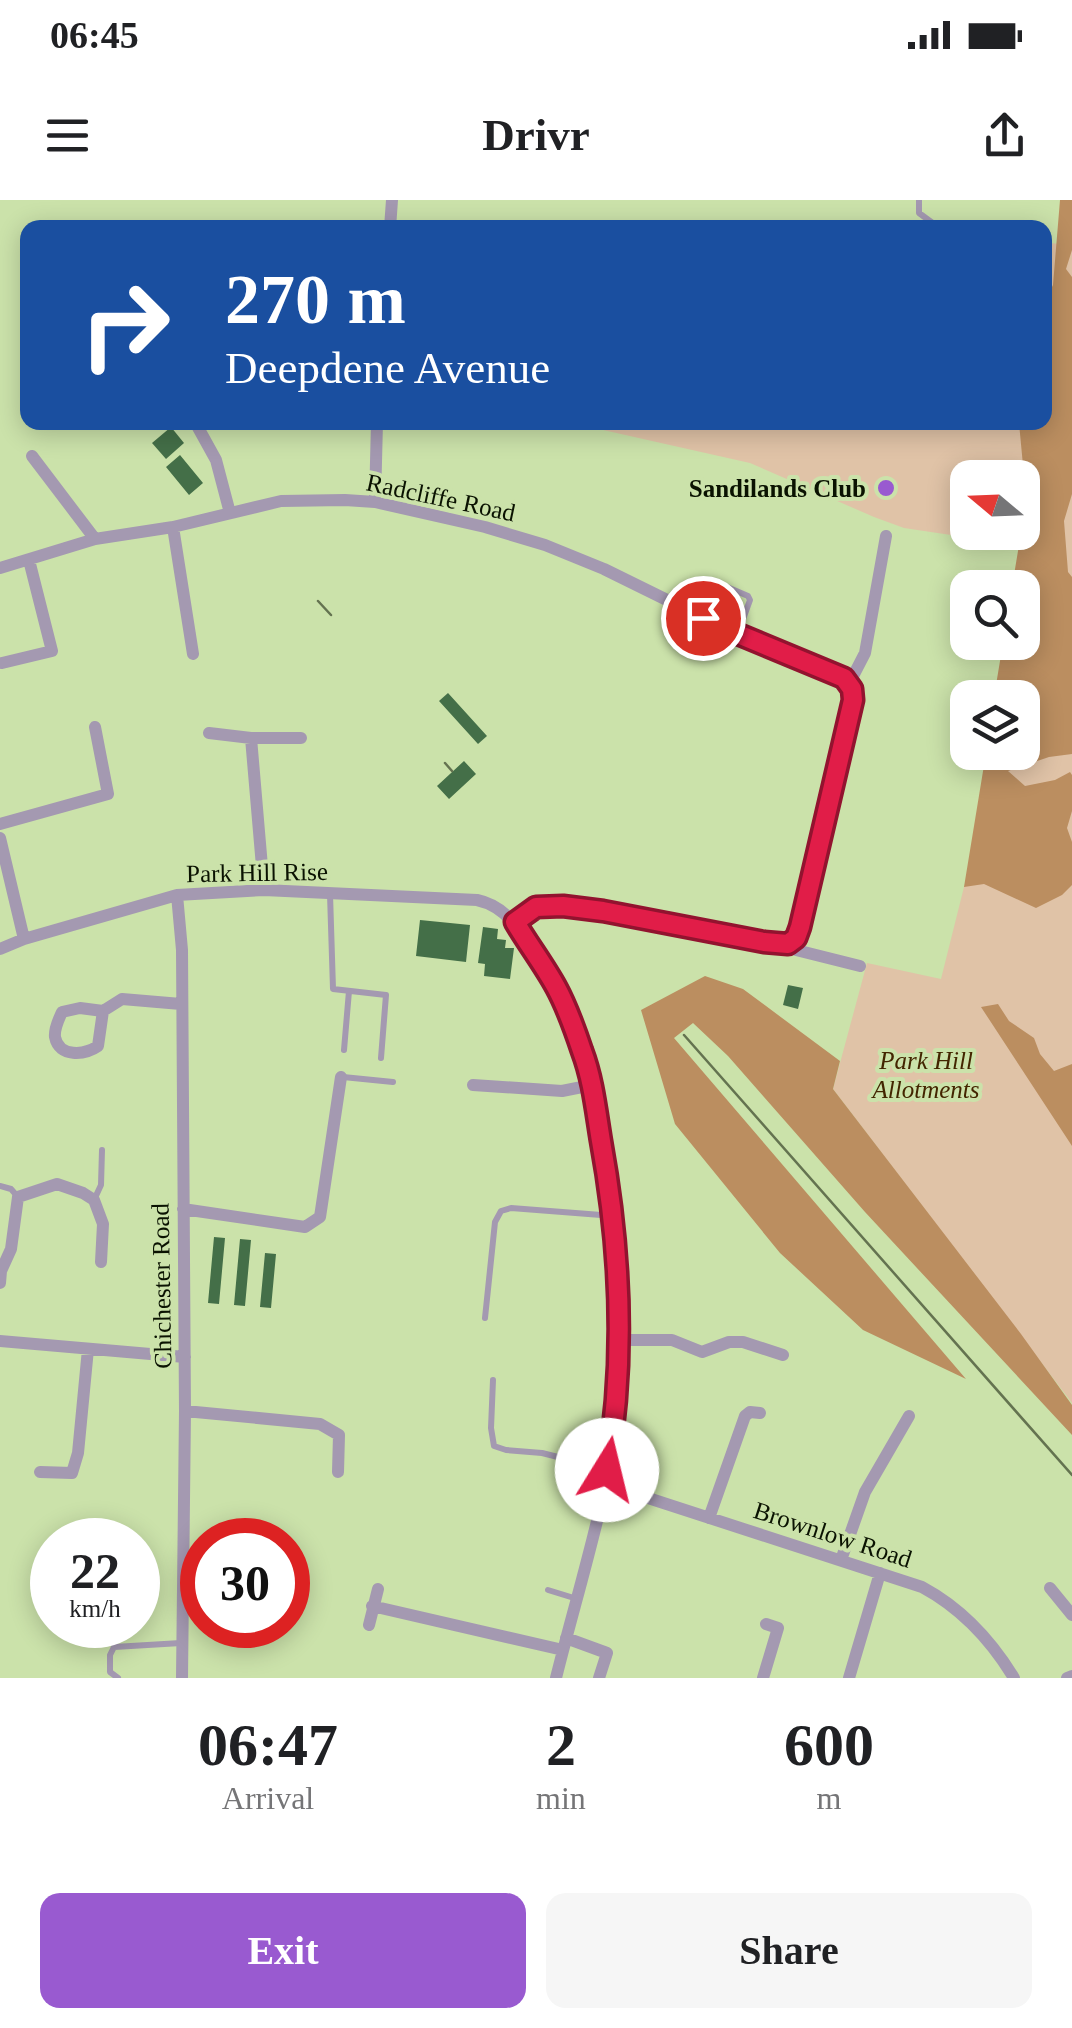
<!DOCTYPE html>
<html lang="en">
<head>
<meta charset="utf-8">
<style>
  :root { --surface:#fff; --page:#f6f6f6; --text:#202124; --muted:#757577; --accent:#995ad0 }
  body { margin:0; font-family:Georgia,serif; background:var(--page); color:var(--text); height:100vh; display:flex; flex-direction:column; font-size:38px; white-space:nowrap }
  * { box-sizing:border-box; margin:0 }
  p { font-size:32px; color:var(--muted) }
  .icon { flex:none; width:55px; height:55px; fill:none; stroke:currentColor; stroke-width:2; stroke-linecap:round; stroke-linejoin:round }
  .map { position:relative; height:1478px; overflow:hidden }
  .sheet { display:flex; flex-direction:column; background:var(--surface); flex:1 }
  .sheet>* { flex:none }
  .top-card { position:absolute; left:20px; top:20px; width:1032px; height:210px; border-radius:20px; box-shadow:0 5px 25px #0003; background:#1a4fa0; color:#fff; overflow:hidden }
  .needle { width:65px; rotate:289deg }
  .buttons { position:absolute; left:950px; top:260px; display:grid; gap:20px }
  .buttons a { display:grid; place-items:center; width:90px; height:90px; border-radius:20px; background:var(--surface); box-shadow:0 5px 25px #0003; font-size:50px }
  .speed { position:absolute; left:30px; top:1318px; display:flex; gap:20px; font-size:50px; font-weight:700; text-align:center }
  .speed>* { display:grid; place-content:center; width:130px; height:130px; border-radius:50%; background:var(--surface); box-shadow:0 5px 25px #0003; line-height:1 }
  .speed small { font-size:25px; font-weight:400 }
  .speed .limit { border:15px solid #d22; background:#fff; color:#111 }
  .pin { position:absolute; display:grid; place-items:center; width:85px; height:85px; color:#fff; margin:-42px; border:5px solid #fff; border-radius:50%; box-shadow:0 2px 10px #0007 }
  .me { position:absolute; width:110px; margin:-55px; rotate:9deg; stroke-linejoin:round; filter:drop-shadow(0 0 8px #0008) }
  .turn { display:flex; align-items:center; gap:35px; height:210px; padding:0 40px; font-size:45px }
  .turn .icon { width:130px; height:130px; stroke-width:2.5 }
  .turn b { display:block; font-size:70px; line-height:85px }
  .eta { display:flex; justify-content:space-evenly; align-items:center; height:170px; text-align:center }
  .eta b { font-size:60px; font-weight:700; line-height:70px }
  .primary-button { display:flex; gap:20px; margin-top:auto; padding:20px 40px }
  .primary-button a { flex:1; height:115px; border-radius:20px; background:var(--accent); color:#fff; font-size:40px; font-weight:700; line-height:115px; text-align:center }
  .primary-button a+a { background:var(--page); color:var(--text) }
  .status { display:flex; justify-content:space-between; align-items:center; height:70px; padding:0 50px; background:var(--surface); direction:ltr }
  .status svg { height:28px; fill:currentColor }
  header { display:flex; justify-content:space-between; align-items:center; height:130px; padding:0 40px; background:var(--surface); font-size:45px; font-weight:700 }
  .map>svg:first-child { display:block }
  .green { fill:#e0c3a7; fill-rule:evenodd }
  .forest { fill:#bb8e60 }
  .building { fill:#446f48 }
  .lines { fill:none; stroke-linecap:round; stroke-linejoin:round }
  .lane { stroke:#a499b1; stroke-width:6 }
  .street { stroke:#a499b1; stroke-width:12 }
  .tram { stroke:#647350; stroke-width:2.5 }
  .route-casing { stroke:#92132f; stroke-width:25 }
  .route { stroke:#e11d48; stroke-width:18 }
  .poi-dot { fill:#995ad0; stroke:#cbe2aa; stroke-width:4 }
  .labels { text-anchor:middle; stroke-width:8; stroke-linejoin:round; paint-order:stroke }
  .poi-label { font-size:25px; font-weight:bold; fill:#0a1201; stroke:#cbe2aa; text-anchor:end }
  .street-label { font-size:25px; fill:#0a1201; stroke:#cbe2aa }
  .park-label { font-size:25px; font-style:italic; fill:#432500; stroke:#cbe2aa }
</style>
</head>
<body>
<div class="status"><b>06:45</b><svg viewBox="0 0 49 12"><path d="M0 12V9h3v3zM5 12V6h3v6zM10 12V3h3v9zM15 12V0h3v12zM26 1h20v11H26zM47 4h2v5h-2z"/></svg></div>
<header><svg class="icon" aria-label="menu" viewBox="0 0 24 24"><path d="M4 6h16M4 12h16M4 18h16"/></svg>Drivr<svg class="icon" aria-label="share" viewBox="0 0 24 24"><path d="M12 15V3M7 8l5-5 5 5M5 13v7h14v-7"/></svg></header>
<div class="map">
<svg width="1072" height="1478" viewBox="0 0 1072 1478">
  <rect width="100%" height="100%" fill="#cbe2aa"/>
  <path class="green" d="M1072,0V1203L833,889L867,763L941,779L964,687L987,638L998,553L1022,552L1024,346L904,328L874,317L750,263L572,223L1045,222V43L1066,44ZM968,278H1022V332H968Z"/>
  <path class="forest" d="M1060,0H1072V50L1066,69L1072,77V294L1064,321L1068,372L1072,377V554L1049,557L1008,571L1025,586L1055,580L1070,572L1072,575V611L1067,628L1072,642V685L1062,695L1036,708L984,684L964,687L986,553L1022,552V498L994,497L1003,443L1022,442V388L1012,387L1021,333L1022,332L1026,297L1019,223L1045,222V101L1053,85Z
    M705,776L743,789L840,861L833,889L1021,1134L1072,1205V1235L865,1012L728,856L693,823L674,838L966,1179L863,1130L780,1053L675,924L641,810Z
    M998,804L1009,821L1034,838L1040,854L1054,871L1072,864V946L981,807Z"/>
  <path class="building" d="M171,227L184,243L166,259L152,243Z
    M180,255L203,283L189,295L166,267Z
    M448,493L487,536L478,544L439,501Z
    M464,561L476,574L449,599L437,586Z
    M420,720L470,725L466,762L416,756Z
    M483,727L498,729L497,739L506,740L505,748H514L510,779L484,776L485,764L478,763Z
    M788,785L803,788L798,809L783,805Z
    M214,1037L225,1038L219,1104L208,1103Z
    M240,1039L251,1040L245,1106L234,1105Z
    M265,1053L276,1054L271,1108L260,1107Z"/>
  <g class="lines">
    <path class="lane" d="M919,0V13L934,24
      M703,417L717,387L720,384L748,396L750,400L738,433
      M330,694L333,789L386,795L381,858
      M344,850L349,791
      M343,877L393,882
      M0,986L11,989L18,997
      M94,1000L101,985L102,950
      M485,1118L495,1022L501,1011L511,1008L614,1016
      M493,1180L491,1228L494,1246L506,1250L542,1253L606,1269
      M548,1390L574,1398
      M118,1478L110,1472V1455L114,1447L181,1443"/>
    <path class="street" d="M390,28L392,0
      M195,222L216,260L230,313
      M32,256L95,339
      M375,302L377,222
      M173,327L193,454
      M0,368L95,339L173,327L281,301L345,300L375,302L485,327L545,345L604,369L734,433L835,473L849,484
      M2,463L52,451L29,360
      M209,533L251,538H301
      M251,538L264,690
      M0,624L108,594L95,527
      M0,638L24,739
      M177,695L182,750L185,1211L182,1478
      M515,722L536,707L563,706L603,711L764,742L788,744L796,750L860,766
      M788,744L795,738L800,727L853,500L849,484L865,453L886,336
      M0,749L24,739L177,695L264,690L477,700C511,707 527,741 544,768C579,824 591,882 602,947C622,1058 629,1175 605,1287C591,1351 572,1414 556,1478
      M103,811L98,846C85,855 59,858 55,837C54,828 59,819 62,812L80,808L103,811L122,799L181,804
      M473,885L562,891L592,885
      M183,1009L305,1027L320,1017L341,877
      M0,1083L1,1071L11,1049L18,997L57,984L83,993L94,1000L103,1024L101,1062
      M620,1140H672L702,1152L729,1142H743L783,1155
      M0,1141L185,1157
      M185,1211L320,1224L339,1235L338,1272
      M40,1272L72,1273L78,1253L88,1149
      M605,1284L922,1387C961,1408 991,1440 1014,1478
      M709,1318L745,1216L750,1212L760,1213
      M841,1360L865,1292L909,1216
      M1050,1388L1072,1415
      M372,1406L563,1450
      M369,1425L378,1389
      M566,1438L607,1453L599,1478
      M763,1478L778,1428L766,1424
      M849,1478L880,1373
      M1067,1478L1072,1476"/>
    <path class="tram" d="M318,401L331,415
      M445,563L452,571
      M684,835L1072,1275"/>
  </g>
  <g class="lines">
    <g class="route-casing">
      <path id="route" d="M607,1270C626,1160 621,1051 601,941C596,911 593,880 582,851C575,830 567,807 556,787C544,765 528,744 515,722L536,707L563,706L603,711L764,742L788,744L796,738L800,727L853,500L852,489L844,478L738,434L703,418"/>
    </g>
    <use href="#route" class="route"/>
  </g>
  <circle class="poi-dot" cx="886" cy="288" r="10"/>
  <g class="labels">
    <g class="poi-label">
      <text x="866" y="297">Sandilands Club</text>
    </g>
    <g class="street-label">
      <text transform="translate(441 297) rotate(12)" y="9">Radcliffe Road</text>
      <text transform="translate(257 672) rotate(-1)" y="9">Park Hill Rise</text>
      <text transform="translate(161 1086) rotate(-91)" y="9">Chichester Road</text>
      <text transform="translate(833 1334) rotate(18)" y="9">Brownlow Road</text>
    </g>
    <g class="park-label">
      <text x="926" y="869">Park Hill<tspan x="926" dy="29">Allotments</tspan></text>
    </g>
  </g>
</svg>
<div class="buttons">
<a><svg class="needle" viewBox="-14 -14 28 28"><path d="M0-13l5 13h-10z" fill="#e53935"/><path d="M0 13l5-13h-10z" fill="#757577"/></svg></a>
<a><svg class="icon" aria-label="search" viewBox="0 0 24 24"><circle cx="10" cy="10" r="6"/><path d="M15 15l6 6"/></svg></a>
<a><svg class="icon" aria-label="layers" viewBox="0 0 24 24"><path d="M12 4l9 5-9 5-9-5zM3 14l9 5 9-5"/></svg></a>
</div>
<div class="speed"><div>22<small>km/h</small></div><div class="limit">30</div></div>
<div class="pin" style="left:703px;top:418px;background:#d93025"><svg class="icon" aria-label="arrive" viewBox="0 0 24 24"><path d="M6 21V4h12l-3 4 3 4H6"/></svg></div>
<svg class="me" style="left:607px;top:1270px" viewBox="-20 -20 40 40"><circle r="19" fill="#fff"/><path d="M0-13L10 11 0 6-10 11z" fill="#e11d48"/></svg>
<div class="top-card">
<div class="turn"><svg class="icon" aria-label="right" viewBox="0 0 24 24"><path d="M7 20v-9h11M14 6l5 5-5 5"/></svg><div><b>270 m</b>Deepdene Avenue</div></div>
</div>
</div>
<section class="sheet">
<div class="eta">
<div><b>06:47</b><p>Arrival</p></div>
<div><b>2</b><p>min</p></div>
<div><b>600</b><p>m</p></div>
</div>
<div class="primary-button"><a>Exit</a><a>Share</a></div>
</section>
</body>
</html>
